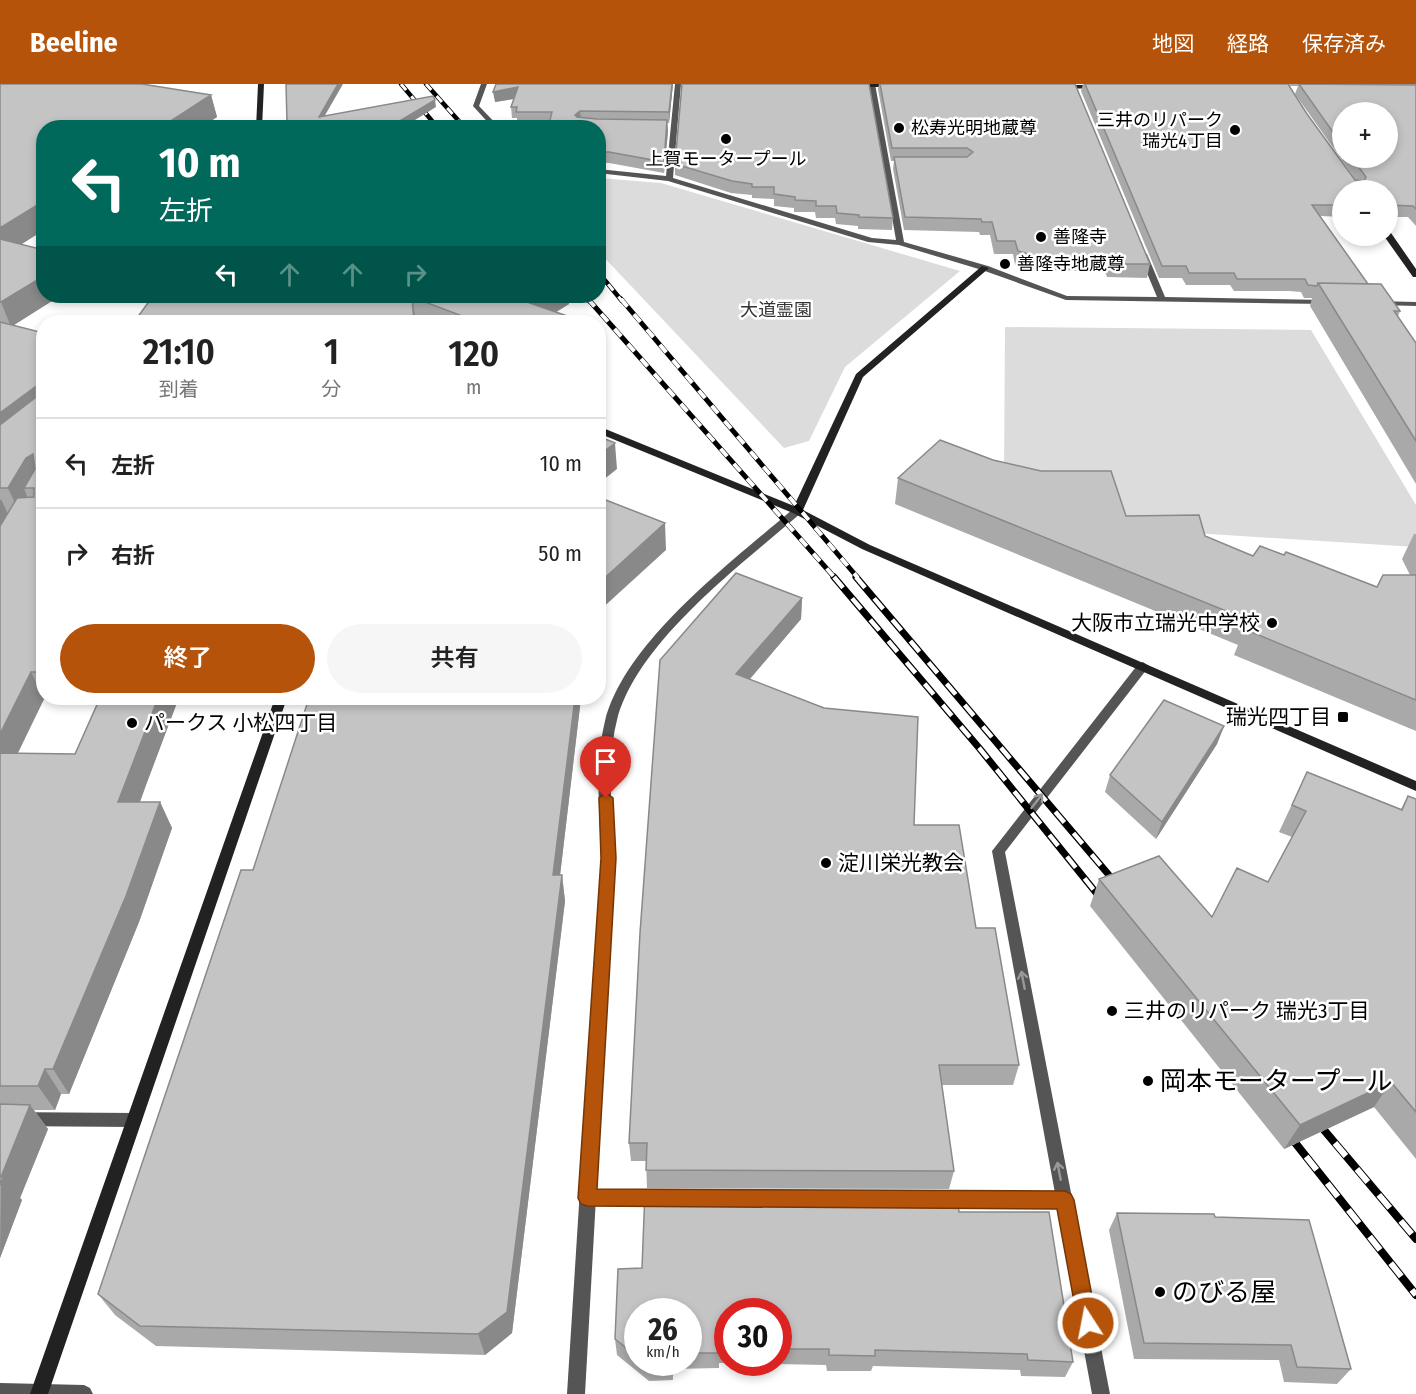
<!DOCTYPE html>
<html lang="ja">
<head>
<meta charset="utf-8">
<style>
  :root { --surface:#fff; --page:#f6f6f6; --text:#222; --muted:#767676; --line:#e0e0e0; --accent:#b45309 }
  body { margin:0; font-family:"Fira Sans Condensed","Noto Sans JP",sans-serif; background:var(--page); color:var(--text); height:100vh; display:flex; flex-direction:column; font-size:22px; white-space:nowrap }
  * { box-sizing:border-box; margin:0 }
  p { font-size:20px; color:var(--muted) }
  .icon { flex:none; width:33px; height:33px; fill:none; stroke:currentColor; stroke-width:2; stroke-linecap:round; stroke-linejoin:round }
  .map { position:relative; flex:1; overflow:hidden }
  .details { position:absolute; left:36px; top:231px; width:570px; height:390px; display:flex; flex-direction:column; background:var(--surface); border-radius:24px; box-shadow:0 3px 9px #0003 }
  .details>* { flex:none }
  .top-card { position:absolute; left:36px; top:36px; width:570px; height:183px; border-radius:24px; box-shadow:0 3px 9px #0003; background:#00695c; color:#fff; overflow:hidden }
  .fabs { position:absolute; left:1332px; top:18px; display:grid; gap:12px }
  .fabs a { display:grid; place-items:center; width:66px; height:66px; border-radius:50%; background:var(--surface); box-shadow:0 3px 9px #0003; font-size:30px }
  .speed { position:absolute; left:624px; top:1214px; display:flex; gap:12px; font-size:30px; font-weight:700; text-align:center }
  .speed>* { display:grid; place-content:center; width:78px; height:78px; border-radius:50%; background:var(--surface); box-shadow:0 3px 9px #0003; line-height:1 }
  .speed small { font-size:15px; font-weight:400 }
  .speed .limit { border:9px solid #d22; background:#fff; color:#111 }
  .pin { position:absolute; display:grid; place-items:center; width:51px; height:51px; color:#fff; margin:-62px -26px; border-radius:50% 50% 50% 0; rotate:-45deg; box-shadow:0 0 6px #0007 }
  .pin .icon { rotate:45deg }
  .me { position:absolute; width:66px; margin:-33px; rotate:349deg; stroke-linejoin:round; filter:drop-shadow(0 0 4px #0008) }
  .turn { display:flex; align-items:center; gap:21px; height:126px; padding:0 24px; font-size:27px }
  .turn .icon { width:78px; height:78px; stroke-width:2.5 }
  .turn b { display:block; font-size:42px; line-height:51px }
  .lanes { display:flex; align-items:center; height:57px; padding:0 24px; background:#0003; justify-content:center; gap:30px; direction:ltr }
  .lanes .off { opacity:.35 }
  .eta { display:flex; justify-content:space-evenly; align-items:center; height:102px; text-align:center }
  .eta b { font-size:36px; font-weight:600; line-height:42px }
  .action { display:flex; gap:12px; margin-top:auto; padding:12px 24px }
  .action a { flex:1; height:69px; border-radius:36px; background:var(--accent); color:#fff; font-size:24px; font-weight:600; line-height:69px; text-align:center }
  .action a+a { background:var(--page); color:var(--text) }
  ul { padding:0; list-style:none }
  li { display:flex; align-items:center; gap:18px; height:90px; padding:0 24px; border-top:2px solid var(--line) }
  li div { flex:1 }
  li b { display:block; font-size:22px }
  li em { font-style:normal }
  header { display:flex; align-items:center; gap:36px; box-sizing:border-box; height:84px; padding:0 30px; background:var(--accent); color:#fff }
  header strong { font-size:28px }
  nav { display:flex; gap:33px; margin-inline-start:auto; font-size:21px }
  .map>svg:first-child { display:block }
  .green { fill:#dcdcdc }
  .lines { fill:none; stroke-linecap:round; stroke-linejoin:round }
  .lane { fill:#555; fill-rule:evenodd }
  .street { fill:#555; fill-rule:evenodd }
  .secondary { fill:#222; fill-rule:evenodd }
  .rail-far3-casing { stroke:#000; stroke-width:4.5 }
  .rail-far2-casing { stroke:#000; stroke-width:5 }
  .rail-far1-casing { stroke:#000; stroke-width:7 }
  .rail-casing { stroke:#000; stroke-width:8 }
  .rail-far3 { stroke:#fff; stroke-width:3; stroke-dasharray:8; stroke-linecap:butt }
  .rail-far2 { stroke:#fff; stroke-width:4; stroke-dasharray:10; stroke-linecap:butt }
  .rail-far1 { stroke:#fff; stroke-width:4.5; stroke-dasharray:14; stroke-linecap:butt }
  .rail { stroke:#fff; stroke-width:6; stroke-dasharray:17; stroke-linecap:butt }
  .wall { fill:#a9a9a9; fill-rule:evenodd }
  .shaded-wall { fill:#898989 }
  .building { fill:#c4c4c4; stroke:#898989; stroke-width:1.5 }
  .oneway { stroke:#999 }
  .route { fill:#b45309; stroke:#753606; stroke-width:1.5 }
  .poi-dot { fill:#000; stroke:#fff; stroke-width:2 }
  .labels { text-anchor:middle; stroke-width:5; stroke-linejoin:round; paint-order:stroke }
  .far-poi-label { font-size:18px; fill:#000; stroke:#fff; text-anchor:start }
  .far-park-label { font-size:18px; fill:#333; stroke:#fff }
  .poi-label { font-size:21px; fill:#000; stroke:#fff; text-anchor:start }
  .near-poi-label { font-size:26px; fill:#000; stroke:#fff; text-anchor:start }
</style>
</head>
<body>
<header>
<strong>Beeline</strong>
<nav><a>地図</a><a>経路</a><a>保存済み</a></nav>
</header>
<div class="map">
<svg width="1416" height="1310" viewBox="0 0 1416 1310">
  <rect width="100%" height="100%" fill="#fff"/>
  <path class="green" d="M599,94L661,99L960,187L845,283L809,357L784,364L599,168Z
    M1005,243L1311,246L1416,421V463L1131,445L1114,398L1004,392Z"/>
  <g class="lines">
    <path class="lane" d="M0,1028L134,1029L139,1031L142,1036L139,1041L134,1043L0,1042Z
      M587,1106H658L664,1109L666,1114L664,1119L658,1122H587L581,1119L579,1114L581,1109Z
      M943,1107L1065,1108L1071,1111L1073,1116L1071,1121L1065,1124L943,1123L937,1120L935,1115L937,1110Z"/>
    <path class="street" d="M481,0H487L479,22L500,44H493L473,22Z
      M675,0H681L673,94L872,154L896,156L869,0H875L904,158L988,182L1067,212L1157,213L1139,170L1143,168L1147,170L1165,213L1326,216L1330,218L1326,220L1066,216L982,186L899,161L868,158L668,97L598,89V85L666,92Z
      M1376,217L1416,218V222L1379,221H1376Z
      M797,424L801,425V429C741,481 637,558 617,636C606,678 612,731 615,774L585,1310H567L601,774C600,730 594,681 605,637C625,557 733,477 793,425Z
      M1143,578L1149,582L1147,585L1005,768L1110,1310H1092L992,767L1139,579Z
      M0,1299L84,1301L90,1304L93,1310H0Z"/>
    <path class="secondary" d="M258,0H264L262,44H256Z
      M852,0H898V1L895,3H855Z
      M1099,1L1101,2V4L1059,5L1056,3L1059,1Z
      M1388,149H1391L1416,185V193H1413L1384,152H1388Z
      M982,182L989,184L863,293L803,426L870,461L1416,697V707L862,465L793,429L598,349V342L794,422L856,290Z
      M275,614H287L48,1310H30Z"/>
    <g class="rail-far3-casing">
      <path id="rail-far3" d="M401,0L438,44
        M426,0L465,44
        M598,188L622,217
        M585,212L589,217"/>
    </g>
    <g class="rail-far2-casing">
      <path id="rail-far2" d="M588,215L835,494
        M621,215L858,494"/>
    </g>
    <g class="rail-far1-casing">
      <path id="rail-far1" d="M834,493L980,665L1106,821
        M856,493L1120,804"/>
    </g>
    <g class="rail-casing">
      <path id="rail" d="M1313,1033L1416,1155
        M1285,1046L1416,1211"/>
    </g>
    <use href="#rail-far3" class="rail-far3"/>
    <use href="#rail-far2" class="rail-far2"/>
    <use href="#rail-far1" class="rail-far1"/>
    <use href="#rail" class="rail"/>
  </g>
  <path class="wall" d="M0,0L211,11L217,33L200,44H44L22,160L60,212L13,241L44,249V614H208L207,616H178L146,701L140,718H160L172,744L139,838L69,1010H61L55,1026H34L48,1045L20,1114L22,1116L0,1174ZM44,615H99L75,670L18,669Z
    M496,0H673L669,39H667L668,47L664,89L609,79H598V44L549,39H517V34H512L511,23L514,15L495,18Z
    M682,0L893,134L892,146L858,145V142L836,140L835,134H816L815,128H794V124L774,122V115L752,114V111L731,109L675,91V80Z
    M879,0H1075L1150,180L1147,194L1107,193L1105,187L1037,186L1015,181L1013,170H994L990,151H980L979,148L904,146L893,85L894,77H891L878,5Z
    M1078,0H1288L1307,30L1356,96L1295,10L1298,2H1290L1289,0H1416V142L1408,133H1388V106H1342V133L1320,132L1368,200L1400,227L1398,232L1416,259V400L1310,222L1312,214H1304L1301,208L1289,207H1234L1230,201H1186L1182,194H1159L1081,7L1083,0ZM1342,28L1388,74H1342Z
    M153,212H568L569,220L556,228L570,238H418Z
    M898,394L1126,432L1205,452L1253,472L1284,471L1377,503L1410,491L1402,475L1414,450H1416V647L1234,571L1238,561L895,420Z
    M802,514L801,535L750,595L914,741L976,844L1019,981L1013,1001H942L954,1087L949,1105L647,1104L646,1077H631L629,1059L660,576Z
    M309,614H581L560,791H562L565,817L512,1249L485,1271L156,1262L115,1231L98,1210L253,786Z
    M1224,642L1217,660L1156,755L1105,708L1110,691Z
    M1307,688L1401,725L1408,712L1416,715V1075L1374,1023L1284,1065L1090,822L1099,795L1212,833L1268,798L1292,753L1279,748Z
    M959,1128L1073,1278L1065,1293L1021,1292L1020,1286L873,1282L871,1287H827L826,1281L719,1279V1284L673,1285V1296L649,1297L617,1271L615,1255L642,1184ZM638,1227H688V1278H638ZM728,1227H778V1278H728Z
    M1117,1129L1215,1133L1351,1285L1337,1300L1284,1298L1279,1276L1134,1275L1109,1146Z"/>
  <path class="shaded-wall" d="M338,0H343L320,40L319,33Z
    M672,0H673L669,39V28Z
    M518,3L519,14L495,18L493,8Z
    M211,11L217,33L200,44H160Z
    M435,16L436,23L402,44H388Z
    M580,27L581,38L575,31Z
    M667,36L668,47L664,89V78Z
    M44,117V146L0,174V144Z
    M44,192V212H60L11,243L1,218Z
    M542,212H568L569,220L540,238L530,219Z
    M412,213L416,238H414Z
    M570,233V238H562Z
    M35,303L44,323L0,363V329Z
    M615,359L617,385L598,400V372Z
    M33,370L44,394L24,404L28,415L20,430L8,404L26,374Z
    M1,415L13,441L0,464V417Z
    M665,439L666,466L598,528V500Z
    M802,514L801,535L736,611V590Z
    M31,588L44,615L5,695L0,687V650Z
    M158,614H178V616L146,701L130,745L118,718Z
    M575,614H581L557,817L553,791Z
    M1224,642L1217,660L1156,755L1162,738Z
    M160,718L172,744L139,838L69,1010L53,985Z
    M562,791L565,817L512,1249L485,1271L478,1250Z
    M45,985L61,1010L55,1026L38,1002Z
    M1391,998L1374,1023L1284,1065L1300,1041Z
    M30,1021L48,1045L20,1114L22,1116L0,1174L1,1093Z"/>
  <path class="building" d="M0,0H142L211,11L160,44H44V117L0,144Z
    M286,0H338L319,33L433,12L435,16L388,44L261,43L287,39Z
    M496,0H672L669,28L580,27L575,31L577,33L597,35L667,36L664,78L609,68H598V44H548L552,28H516L517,23H511L518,3L493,8Z
    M682,0H869L893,134L859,133V131L837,129L836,122H816V117L795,116V113L774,110V103H752V100L732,97L675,80Z
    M880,0H1075L1150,180H1110L1108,174L1039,173L1018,167L1015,157H997L992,138H982L981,135L905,133L894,73H967L973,68L967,64H892Z
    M1085,0H1288L1307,30L1355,96L1364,97L1366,93L1352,74H1388V28H1342V61L1299,0L1416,1V125L1413,122L1388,121V106H1342V121H1312L1368,200L1318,199L1317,202L1308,201L1305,195H1237L1234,189H1189L1186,182H1162Z
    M0,155L44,166V192L1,218H0Z
    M1318,199L1381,200L1400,227H1394L1416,259V357Z
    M153,212H330L340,216H350L352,213L349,212H542L530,219L570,233L562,238H478L412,213L414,238H134Z
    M0,238L44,249V588H31L0,650V442L17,414L34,413V404H24L35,385L33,370L26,374L8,404H0V341L35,314V303L0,329Z
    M598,352L615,359L598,372Z
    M940,356L993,376L1041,387H1111L1126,432L1199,431L1205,452L1253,472L1260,462L1284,471L1286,468L1377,503L1383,491H1416V616L1244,545L1251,537L898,394Z
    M598,413L665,439L598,500Z
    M736,489L802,514L736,590L824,624L918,633L914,741H959L976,844H995L1019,981H939L954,1087L646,1086L647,1059H629L640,849L660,576Z
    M100,614H158L118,718H160L126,812L53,985H45L38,1002H0V669L75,670Z
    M309,614H575L553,791H562L507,1228L478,1250L140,1242L98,1210L241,786H253Z
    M1164,616L1224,642L1162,738L1110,691Z
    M1307,688L1402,726L1408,712L1416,715V1028L1391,998L1300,1041L1099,795L1159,772L1212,833L1237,784L1268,798L1306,727L1292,721Z
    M0,1020L30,1021L1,1093H3L0,1101Z
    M645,1107L957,1108L959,1128H1049L1073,1278L1028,1276L1027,1270L875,1266V1272L829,1271V1265H778V1227H728V1264H719V1269H688V1227H638V1273L615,1255L618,1185L642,1184Z
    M1117,1129L1214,1130L1215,1133L1309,1136L1351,1285L1297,1283L1291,1261L1144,1259Z
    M644,1278H673L672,1281H648Z"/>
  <defs><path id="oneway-shaft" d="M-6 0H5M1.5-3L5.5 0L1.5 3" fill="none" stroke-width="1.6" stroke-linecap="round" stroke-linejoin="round" transform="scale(1.5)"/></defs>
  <g class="oneway">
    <use href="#oneway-shaft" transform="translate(1037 717) rotate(-52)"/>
    <use href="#oneway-shaft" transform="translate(1023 896) rotate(-101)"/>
    <use href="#oneway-shaft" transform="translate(1059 1087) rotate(-101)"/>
  </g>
  <path class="route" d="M606,709L613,714L616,774L597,1105L1065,1107L1071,1110L1074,1116L1097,1239L1094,1246L1088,1248L1081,1246L1078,1239L1057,1125L587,1122L581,1120L578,1114L601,774L599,714Z"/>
  <g class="poi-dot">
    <circle cx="899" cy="44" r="6"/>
    <circle cx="1235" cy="46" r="6"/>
    <circle cx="726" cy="55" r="6"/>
    <circle cx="1041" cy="153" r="6"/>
    <circle cx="1005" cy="180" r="6"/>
    <circle cx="1272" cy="539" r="6"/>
    <rect x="1337" y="627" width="12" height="12" rx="3"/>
    <circle cx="132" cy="639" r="6"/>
    <circle cx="826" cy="779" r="6"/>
    <circle cx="1112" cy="927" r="6"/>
    <circle cx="1148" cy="997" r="6"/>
    <circle cx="1160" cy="1208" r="6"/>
  </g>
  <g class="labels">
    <g class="far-poi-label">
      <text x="1223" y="42" text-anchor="end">三井のリパーク<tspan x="1223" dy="21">瑞光4丁目</tspan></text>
      <text x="911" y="50">松寿光明地蔵尊</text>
      <text x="726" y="81" text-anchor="middle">上賀モータープール</text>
      <text x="1053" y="159">善隆寺</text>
      <text x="1017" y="186">善隆寺地蔵尊</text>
    </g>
    <g class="far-park-label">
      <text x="776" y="232">大道霊園</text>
    </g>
    <g class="poi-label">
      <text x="1260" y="546" text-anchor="end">大阪市立瑞光中学校</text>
      <text x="1331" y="640" text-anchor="end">瑞光四丁目</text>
      <text x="144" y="646">パークス 小松四丁目</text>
      <text x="838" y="786">淀川栄光教会</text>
      <text x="1124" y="934">三井のリパーク 瑞光3丁目</text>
    </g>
    <g class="near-poi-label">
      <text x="1160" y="1006">岡本モータープール</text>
      <text x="1172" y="1217">のびる屋</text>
    </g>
  </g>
</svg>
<div class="fabs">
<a>+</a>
<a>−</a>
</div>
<div class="speed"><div>26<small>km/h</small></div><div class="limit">30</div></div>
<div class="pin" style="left:606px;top:714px;background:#d93025"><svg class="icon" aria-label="arrive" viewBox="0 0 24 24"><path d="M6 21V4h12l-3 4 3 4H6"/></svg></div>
<svg class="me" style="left:1088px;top:1239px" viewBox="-20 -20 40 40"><circle r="17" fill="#b45309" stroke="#fff" stroke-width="3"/><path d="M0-11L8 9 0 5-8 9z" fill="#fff"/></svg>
<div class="top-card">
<div class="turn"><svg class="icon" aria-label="left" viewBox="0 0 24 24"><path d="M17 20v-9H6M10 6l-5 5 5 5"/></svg><div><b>10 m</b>左折</div></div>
<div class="lanes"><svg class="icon" aria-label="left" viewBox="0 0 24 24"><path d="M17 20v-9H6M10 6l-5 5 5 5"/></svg><svg class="icon off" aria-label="ahead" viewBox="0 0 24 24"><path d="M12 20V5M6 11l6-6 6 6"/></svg><svg class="icon off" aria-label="ahead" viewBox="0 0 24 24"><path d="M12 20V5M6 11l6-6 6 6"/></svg><svg class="icon off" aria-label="right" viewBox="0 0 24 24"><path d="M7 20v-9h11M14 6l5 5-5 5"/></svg></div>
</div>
<section class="details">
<div class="eta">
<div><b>21:10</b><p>到着</p></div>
<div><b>1</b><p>分</p></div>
<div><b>120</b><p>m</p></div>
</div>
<ul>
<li><svg class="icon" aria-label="left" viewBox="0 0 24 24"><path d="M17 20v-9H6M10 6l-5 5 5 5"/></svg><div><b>左折</b></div><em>10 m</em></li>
<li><svg class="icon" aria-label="right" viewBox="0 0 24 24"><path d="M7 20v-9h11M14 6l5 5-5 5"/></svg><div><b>右折</b></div><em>50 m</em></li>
</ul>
<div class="action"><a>終了</a><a>共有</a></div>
</section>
</div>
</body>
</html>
